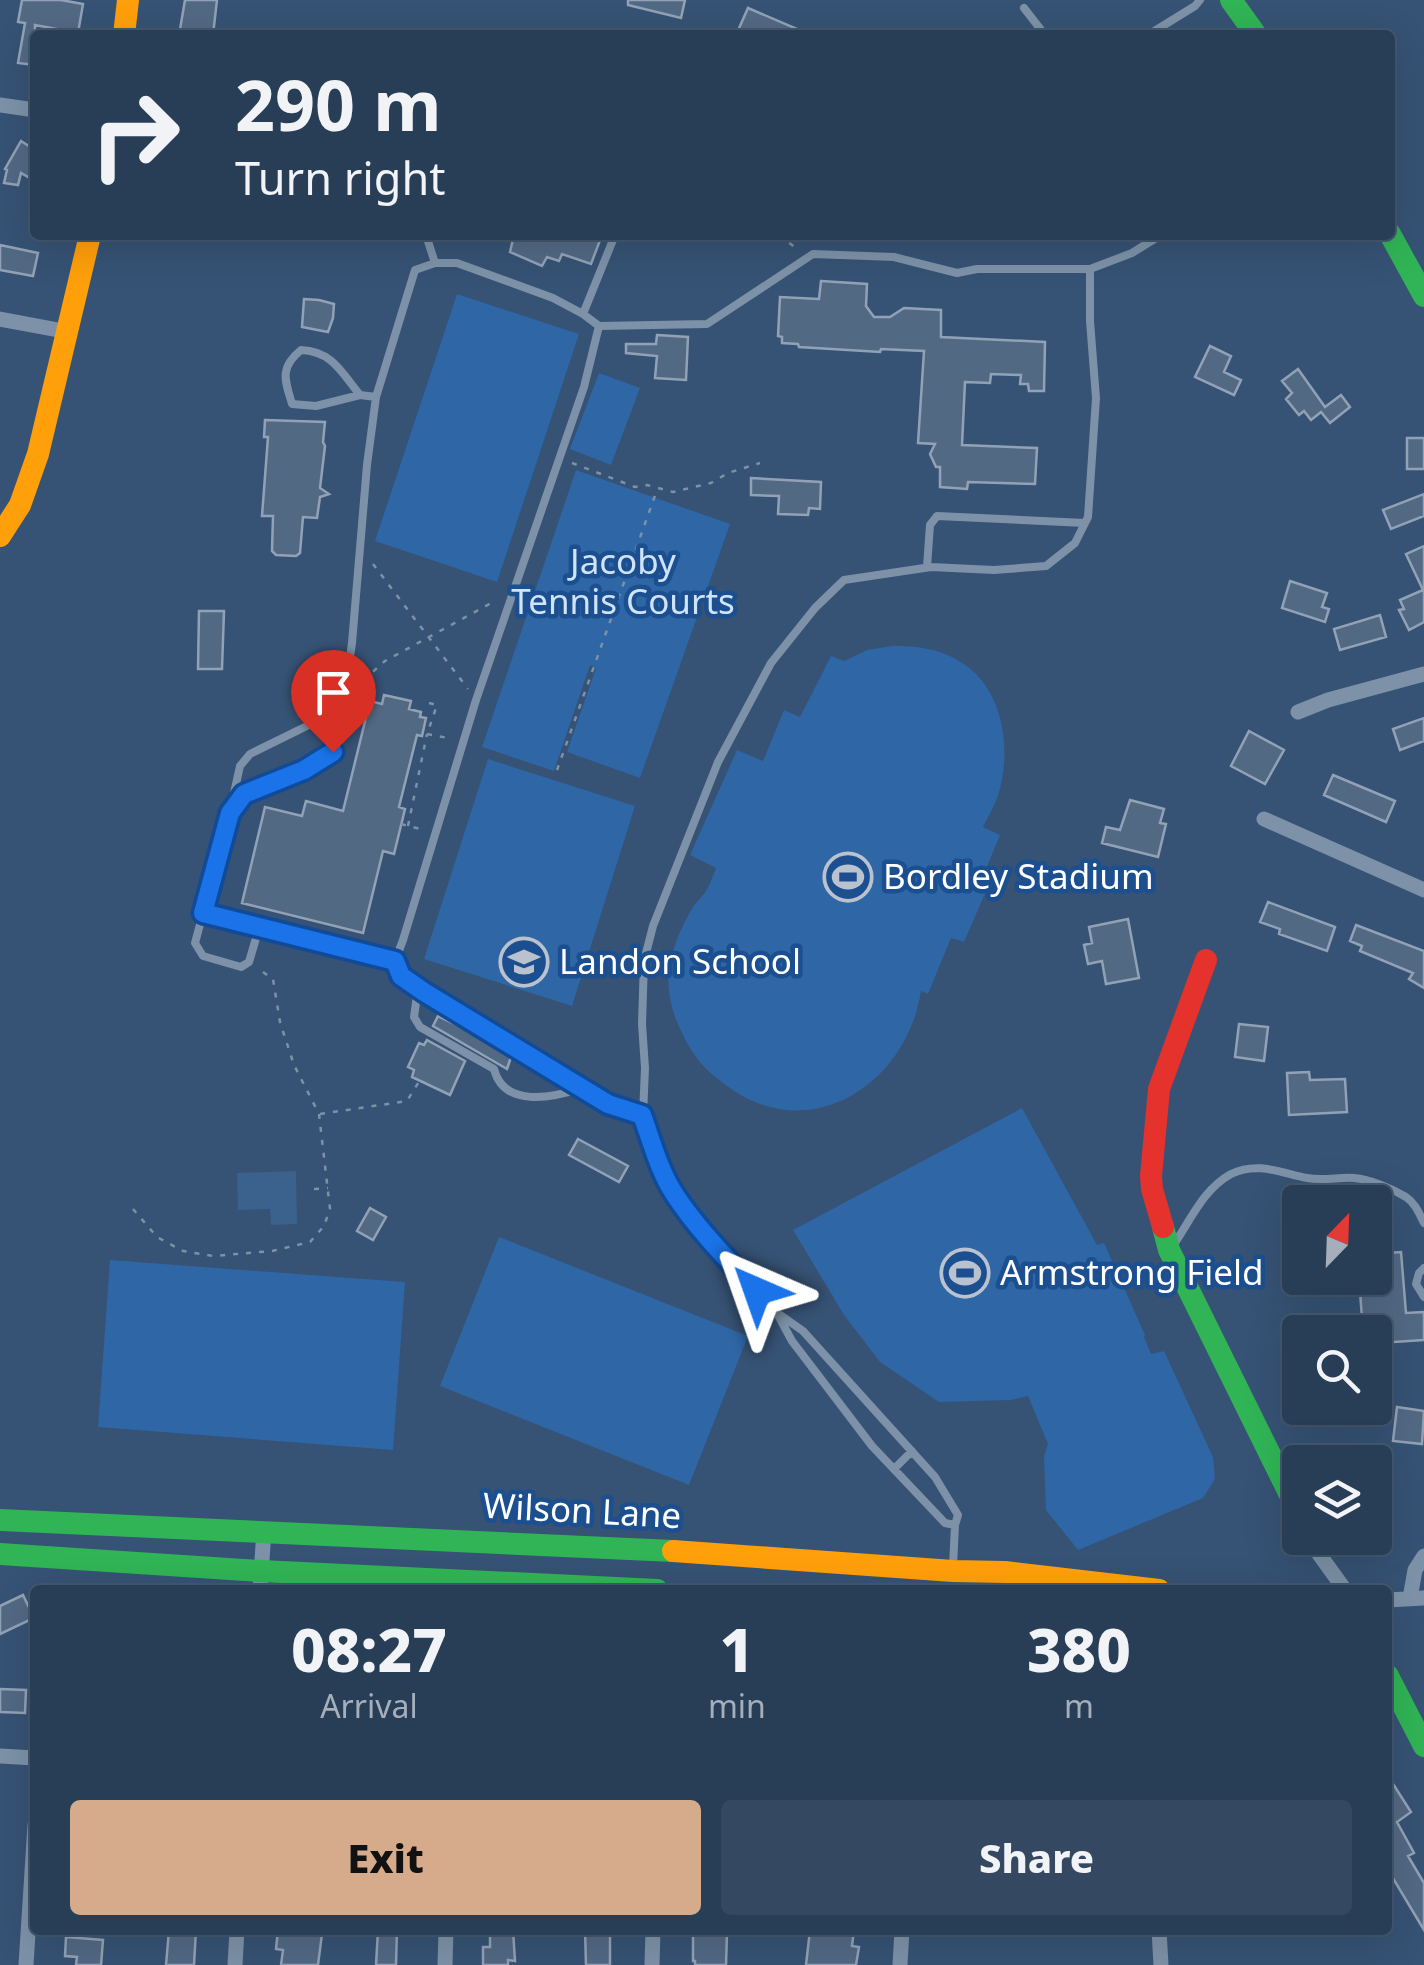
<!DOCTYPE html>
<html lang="en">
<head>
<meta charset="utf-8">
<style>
  :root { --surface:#283e57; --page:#344961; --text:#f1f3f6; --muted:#a5aeba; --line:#44576d; --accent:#d6ab8b }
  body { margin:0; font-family:"Noto Sans",sans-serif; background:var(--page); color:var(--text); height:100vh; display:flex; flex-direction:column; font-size:38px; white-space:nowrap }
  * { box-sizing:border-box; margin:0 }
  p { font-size:32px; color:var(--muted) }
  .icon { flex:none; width:55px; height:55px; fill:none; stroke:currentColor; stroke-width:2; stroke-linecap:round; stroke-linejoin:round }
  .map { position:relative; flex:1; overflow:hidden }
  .details { position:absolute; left:30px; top:1585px; width:1362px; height:350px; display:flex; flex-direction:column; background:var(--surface); border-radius:10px; box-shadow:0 10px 40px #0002,0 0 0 2px var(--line) }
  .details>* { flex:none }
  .top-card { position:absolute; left:30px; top:30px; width:1365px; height:210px; border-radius:10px; box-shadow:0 10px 40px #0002,0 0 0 2px var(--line); background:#283e57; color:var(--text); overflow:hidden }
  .needle { width:65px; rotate:23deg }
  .buttons { position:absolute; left:1282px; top:1185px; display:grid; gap:20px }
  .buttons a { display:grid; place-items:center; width:110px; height:110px; border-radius:10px; background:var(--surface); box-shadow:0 10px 40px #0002,0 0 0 2px var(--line); font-size:50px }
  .pin { position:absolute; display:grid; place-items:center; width:85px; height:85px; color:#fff; margin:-102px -42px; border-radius:50% 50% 50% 0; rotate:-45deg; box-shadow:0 0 10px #0007 }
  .pin .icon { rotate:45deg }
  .me { position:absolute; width:110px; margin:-55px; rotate:317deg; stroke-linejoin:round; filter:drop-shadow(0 0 8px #0008) }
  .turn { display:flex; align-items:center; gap:35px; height:210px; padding:0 40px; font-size:45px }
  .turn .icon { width:130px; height:130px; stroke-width:2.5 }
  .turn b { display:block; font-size:70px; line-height:85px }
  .eta { display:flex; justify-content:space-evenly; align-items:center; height:170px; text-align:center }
  .eta b { font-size:60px; font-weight:800; line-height:70px }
  .primary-button { display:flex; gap:20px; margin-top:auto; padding:20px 40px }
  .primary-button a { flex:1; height:115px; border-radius:10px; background:var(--accent); color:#111; font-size:40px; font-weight:800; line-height:115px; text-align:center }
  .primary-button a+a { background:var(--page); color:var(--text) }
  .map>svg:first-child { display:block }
  .green { fill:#2f66a5 }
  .water { fill:#3b618d }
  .building { fill:#526984; stroke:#92a2b6; stroke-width:2.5 }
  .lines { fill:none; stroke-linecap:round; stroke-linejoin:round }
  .path { stroke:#7d92a8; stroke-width:2.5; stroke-dasharray:5 8; stroke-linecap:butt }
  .lane { stroke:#7d92a8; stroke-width:8 }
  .street { stroke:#7d92a8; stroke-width:15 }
  .fast { stroke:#30b455; stroke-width:22 }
  .slow { stroke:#ff9f0a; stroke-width:22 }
  .jam { stroke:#e5322d; stroke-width:22 }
  .route-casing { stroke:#114b97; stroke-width:25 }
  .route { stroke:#1a73e8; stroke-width:18 }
  .labels { text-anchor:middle; stroke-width:9; stroke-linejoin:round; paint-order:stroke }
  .park-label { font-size:35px; fill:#cfe3fa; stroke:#1b4f8f }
  .poi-label { font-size:35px; fill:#fff; stroke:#1b4f8f; text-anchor:start }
  .street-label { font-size:35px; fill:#fff; stroke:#1b4f8f }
</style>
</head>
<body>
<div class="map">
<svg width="1424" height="1965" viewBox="0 0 1424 1965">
  <rect width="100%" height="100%" fill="#365274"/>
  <path class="green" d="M457,294L579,334L497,582L375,541Z
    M599,373L640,388L611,465L570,449Z
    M576,470L730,524L640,778L567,752L596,668L590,665L554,771L482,747Z
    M892,646C916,646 938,648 959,661C1003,686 1012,747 999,792C996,804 988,816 983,827L1000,835L979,886L987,889L964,942L951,938L928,994L921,991C906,1087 806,1149 723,1083C706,1071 693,1056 684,1037C672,1014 665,990 670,964C673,946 683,923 693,907C697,901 703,896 707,889C711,883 713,875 716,868L690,855L737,750L763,761L784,710L800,717L831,656L844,661L867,650Z
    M488,759L635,806L572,1006L424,959Z
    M1022,1108L1097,1245L1104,1243L1145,1335L1144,1337L1151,1354L1164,1351L1213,1457L1215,1479L1203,1498L1078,1550L1046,1510L1044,1456L1048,1444L1028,1396L1011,1400L939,1402L880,1362L844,1315L793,1230Z
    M499,1237L748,1336L689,1485L440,1386Z
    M110,1260L405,1282L393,1450L98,1427Z"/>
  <path class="water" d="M296,1171L297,1224L271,1225L270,1209L238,1210L237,1173Z"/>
  <path class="building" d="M22,0H61L83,4L78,33L35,25V65L18,63L25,23L18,22Z
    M185,0H217L213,35H179Z
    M628,0H685L681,18L628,5Z
    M748,8L811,35H736Z
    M21,141L35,150V181L21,173L18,185L4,183L7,170L5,169Z
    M514,235H602L591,264L562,254L559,261L547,257L542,266L510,252Z
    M0,245L38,253L33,276L0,270Z
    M821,281L867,284L866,306L874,317H890L904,308L941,310V337L1045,342L1044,391H1029L1028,384H1020L1021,375L991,374L990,383L965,382L962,445L1037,448L1035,484L968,482L967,489L940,487V467H936L930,454L935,444L918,443L924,351L881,349L880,352L799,347L798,344L782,343V337L778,336L780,297L819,299Z
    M304,299L319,300L334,304L333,318L328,332L302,327Z
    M657,335L688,337L686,380L655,378L657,356L626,353V344H656Z
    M1210,346L1231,356L1224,372L1241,380L1234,395L1195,377Z
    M1298,369L1325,407L1341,395L1350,407L1330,423L1321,412L1311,420L1304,411L1299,415L1286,399L1292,393L1282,381Z
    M265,420L325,422L323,442L325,446L320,488L329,494L320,497L317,518L303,517L300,553L296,556L276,555L272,551L273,516H262L268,437H264Z
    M1407,438H1424V469H1407Z
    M751,478L821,482L820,509L809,508L808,515L778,514L779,496L751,495Z
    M1424,494V516L1391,529L1383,510Z
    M1424,546V622L1409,630L1399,610L1404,609L1400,600L1423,590L1406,554Z
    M1290,581L1327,593L1322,607L1329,609L1325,622L1282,608Z
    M199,611H224L222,669H198Z
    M1380,615L1386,637L1340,650L1334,629Z
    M384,695L411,701L409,709L421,712L420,717L426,718L422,736L417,735L399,807L405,809L394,854L383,851L363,933L242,903L265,807L302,816L306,801L343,811L370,701L382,704Z
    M1424,718V741L1400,750L1393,729Z
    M1249,731L1284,750L1265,784L1231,766Z
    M1333,775L1395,801L1386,822L1324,795Z
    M1130,800L1164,809L1160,823L1166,824L1158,857L1102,843L1106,827L1120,830Z
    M1268,902L1335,927L1327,951L1279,934L1280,929L1260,922Z
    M1128,919L1139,978L1106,984L1102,961L1088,964L1084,945L1092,943L1089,927Z
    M1356,925L1424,951V988L1409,979L1413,973L1360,951L1362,946L1350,941Z
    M438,1016L487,1039L512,1054L507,1069L433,1026Z
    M1239,1024L1268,1027L1264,1061L1235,1057Z
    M427,1040L465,1061L450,1095L412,1077L414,1070L408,1067L419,1043L424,1045Z
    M1309,1072L1310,1080L1345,1079L1347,1112L1289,1115L1287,1073Z
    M578,1139L628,1166L619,1182L569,1155Z
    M370,1208L386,1217L373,1240L357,1231Z
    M1401,1252L1406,1313L1424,1312V1340L1379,1343L1378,1336H1375V1332H1363L1359,1278H1375V1254Z
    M1397,1407L1424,1411L1422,1444L1393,1441Z
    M23,1595L34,1618L0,1634V1606Z
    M0,1689L26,1690L25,1713L0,1712Z
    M1388,1776L1411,1812L1397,1822L1414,1853L1408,1856L1424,1883V1930L1388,1870Z
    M169,1930H196L194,1965H166Z
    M278,1930L322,1934L318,1965H281L283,1950L276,1949Z
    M378,1930H397L396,1965H376Z
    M490,1930H513L515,1961L508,1960V1965H483V1947H490Z
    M585,1930H610V1965H586Z
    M810,1930H854L852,1946L859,1947L856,1965H806Z
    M693,1933H727L726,1965H695V1961H693Z
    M66,1937L103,1940L101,1965H76L77,1957L65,1956Z"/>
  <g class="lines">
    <path class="path" d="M779,235L796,248
      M572,463L635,487L647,485L673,492L711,483L728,473L760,463
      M373,564L468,689
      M359,693L368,676L385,661L495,601
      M429,703L437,705L427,734L448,738
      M557,770L657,490
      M401,824L424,830
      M408,826L427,734
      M320,1114L407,1101L420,1080
      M314,1189L328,1188
      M133,1209L157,1237L183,1251L213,1256L272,1251L310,1242L324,1226L330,1209L319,1114L294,1065L280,1022L273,979L260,970"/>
    <path class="lane" d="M1024,8L1045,35
      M1148,35L1195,6L1200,0
      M426,235L435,263
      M583,314L615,235
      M599,326L584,387L476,700L403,940L395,961L401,976L424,992L608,1103L643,1115
      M360,395C342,373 332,351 301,350C279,368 285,380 292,404L316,406L360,395L376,397
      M927,567L930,525L937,516L1085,523
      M230,811L240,766L250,754L311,724
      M203,913L395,961
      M259,928L249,962L241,967L203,956L195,943L230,813L245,794L304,770L333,752L341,718L352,643L367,465L376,397L415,270L435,263H457L553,298L583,314L599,326L707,324L813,254L894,257L957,273L977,269H1090L1132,253L1161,235
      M418,988L414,1017L420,1027L494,1069C504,1108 552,1098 582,1088
      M1172,1247C1190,1222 1202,1190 1231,1174C1258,1161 1281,1173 1307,1178C1323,1181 1339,1177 1354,1178C1370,1179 1393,1189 1406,1197C1415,1203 1419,1213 1424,1223
      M1424,1268L1419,1273L1416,1284L1424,1297
      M779,1317L792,1341L872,1446L945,1523L955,1525
      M894,1469L912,1451
      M953,1566L955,1525L958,1515L935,1477L803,1331L776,1312L719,1250L675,1195L663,1173L643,1115L645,1068L642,1024L644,961L653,926L718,762L771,663L815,608L844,580L931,567L994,570L1046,566L1075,543L1088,517L1096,398L1090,321V269"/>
    <path class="street" d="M0,105L35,110
      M0,319L69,332
      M1298,712L1328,700L1424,674
      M1264,819L1424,890
      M1311,1538L1319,1554L1345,1590
      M260,1590L264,1530
      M1410,1598L1415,1570L1424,1556
      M1388,1600L1424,1598
      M0,1756L35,1758
      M1159,1930L1161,1965
      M26,1965L35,1825
      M235,1965L237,1930
      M445,1965L446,1930
      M652,1965L653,1930
      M900,1965L902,1930"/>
    <path class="fast" d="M1231,0L1256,35
      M1390,234L1424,296
      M1163,1227L1169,1250L1300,1515
      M0,1520L673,1551
      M0,1554L261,1571L657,1590
      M1388,1676L1424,1746"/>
    <path class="slow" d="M124,35L128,0
      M0,536L20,505L38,454L90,235
      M673,1551L953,1571L1005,1572L1159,1590"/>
    <path class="jam" d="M1163,1227L1152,1189L1151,1176L1159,1089L1206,960"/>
  </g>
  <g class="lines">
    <g class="route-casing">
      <path id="route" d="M333,752L304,770L244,794L230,813L203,913L395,961L401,976L424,992L608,1104L642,1115C652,1142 659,1171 675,1195C698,1230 729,1261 757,1291"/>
    </g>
    <use href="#route" class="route"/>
  </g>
  <defs>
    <g id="stadium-ring" transform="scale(2.5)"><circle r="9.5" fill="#1b4f8f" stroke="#b9c2ce" stroke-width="1.5"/><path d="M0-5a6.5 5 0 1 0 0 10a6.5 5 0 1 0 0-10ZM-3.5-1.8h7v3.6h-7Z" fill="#b9c2ce"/></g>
    <g id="school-ring" transform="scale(2.5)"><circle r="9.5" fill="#1b4f8f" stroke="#b9c2ce" stroke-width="1.5"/><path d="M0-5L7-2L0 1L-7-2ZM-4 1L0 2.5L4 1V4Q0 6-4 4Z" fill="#b9c2ce"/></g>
  </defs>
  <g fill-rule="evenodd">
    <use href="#stadium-ring" x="848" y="877"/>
    <use href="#school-ring" x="524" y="962"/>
    <use href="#stadium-ring" x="965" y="1273"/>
  </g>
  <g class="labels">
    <g class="park-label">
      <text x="623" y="574">Jacoby<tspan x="623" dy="40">Tennis Courts</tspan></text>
    </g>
    <g class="poi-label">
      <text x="883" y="889">Bordley Stadium</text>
      <text x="559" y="974">Landon School</text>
      <text x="1000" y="1285">Armstrong Field</text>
    </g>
    <g class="street-label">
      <text transform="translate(582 1511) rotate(3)" y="12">Wilson Lane</text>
    </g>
  </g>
</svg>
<div class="buttons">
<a><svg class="needle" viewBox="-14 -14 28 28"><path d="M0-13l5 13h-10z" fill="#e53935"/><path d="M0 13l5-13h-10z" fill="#a5aeba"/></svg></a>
<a><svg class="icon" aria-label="search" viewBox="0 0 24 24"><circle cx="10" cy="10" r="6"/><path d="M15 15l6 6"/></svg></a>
<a><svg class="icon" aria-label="layers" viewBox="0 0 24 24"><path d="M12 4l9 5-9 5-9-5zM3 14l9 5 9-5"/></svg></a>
</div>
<div class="pin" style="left:333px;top:752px;background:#d93025"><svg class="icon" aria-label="arrive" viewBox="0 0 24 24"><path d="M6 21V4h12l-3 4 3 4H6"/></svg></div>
<svg class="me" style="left:757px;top:1291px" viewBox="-20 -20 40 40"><path d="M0-17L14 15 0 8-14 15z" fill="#1a73e8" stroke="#fff" stroke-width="4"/></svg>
<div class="top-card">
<div class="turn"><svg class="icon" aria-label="right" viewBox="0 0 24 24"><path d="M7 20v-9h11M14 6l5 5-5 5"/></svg><div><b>290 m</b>Turn right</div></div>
</div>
<section class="details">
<div class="eta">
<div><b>08:27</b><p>Arrival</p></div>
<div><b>1</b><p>min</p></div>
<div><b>380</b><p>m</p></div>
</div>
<div class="primary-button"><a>Exit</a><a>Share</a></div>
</section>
</div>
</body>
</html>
